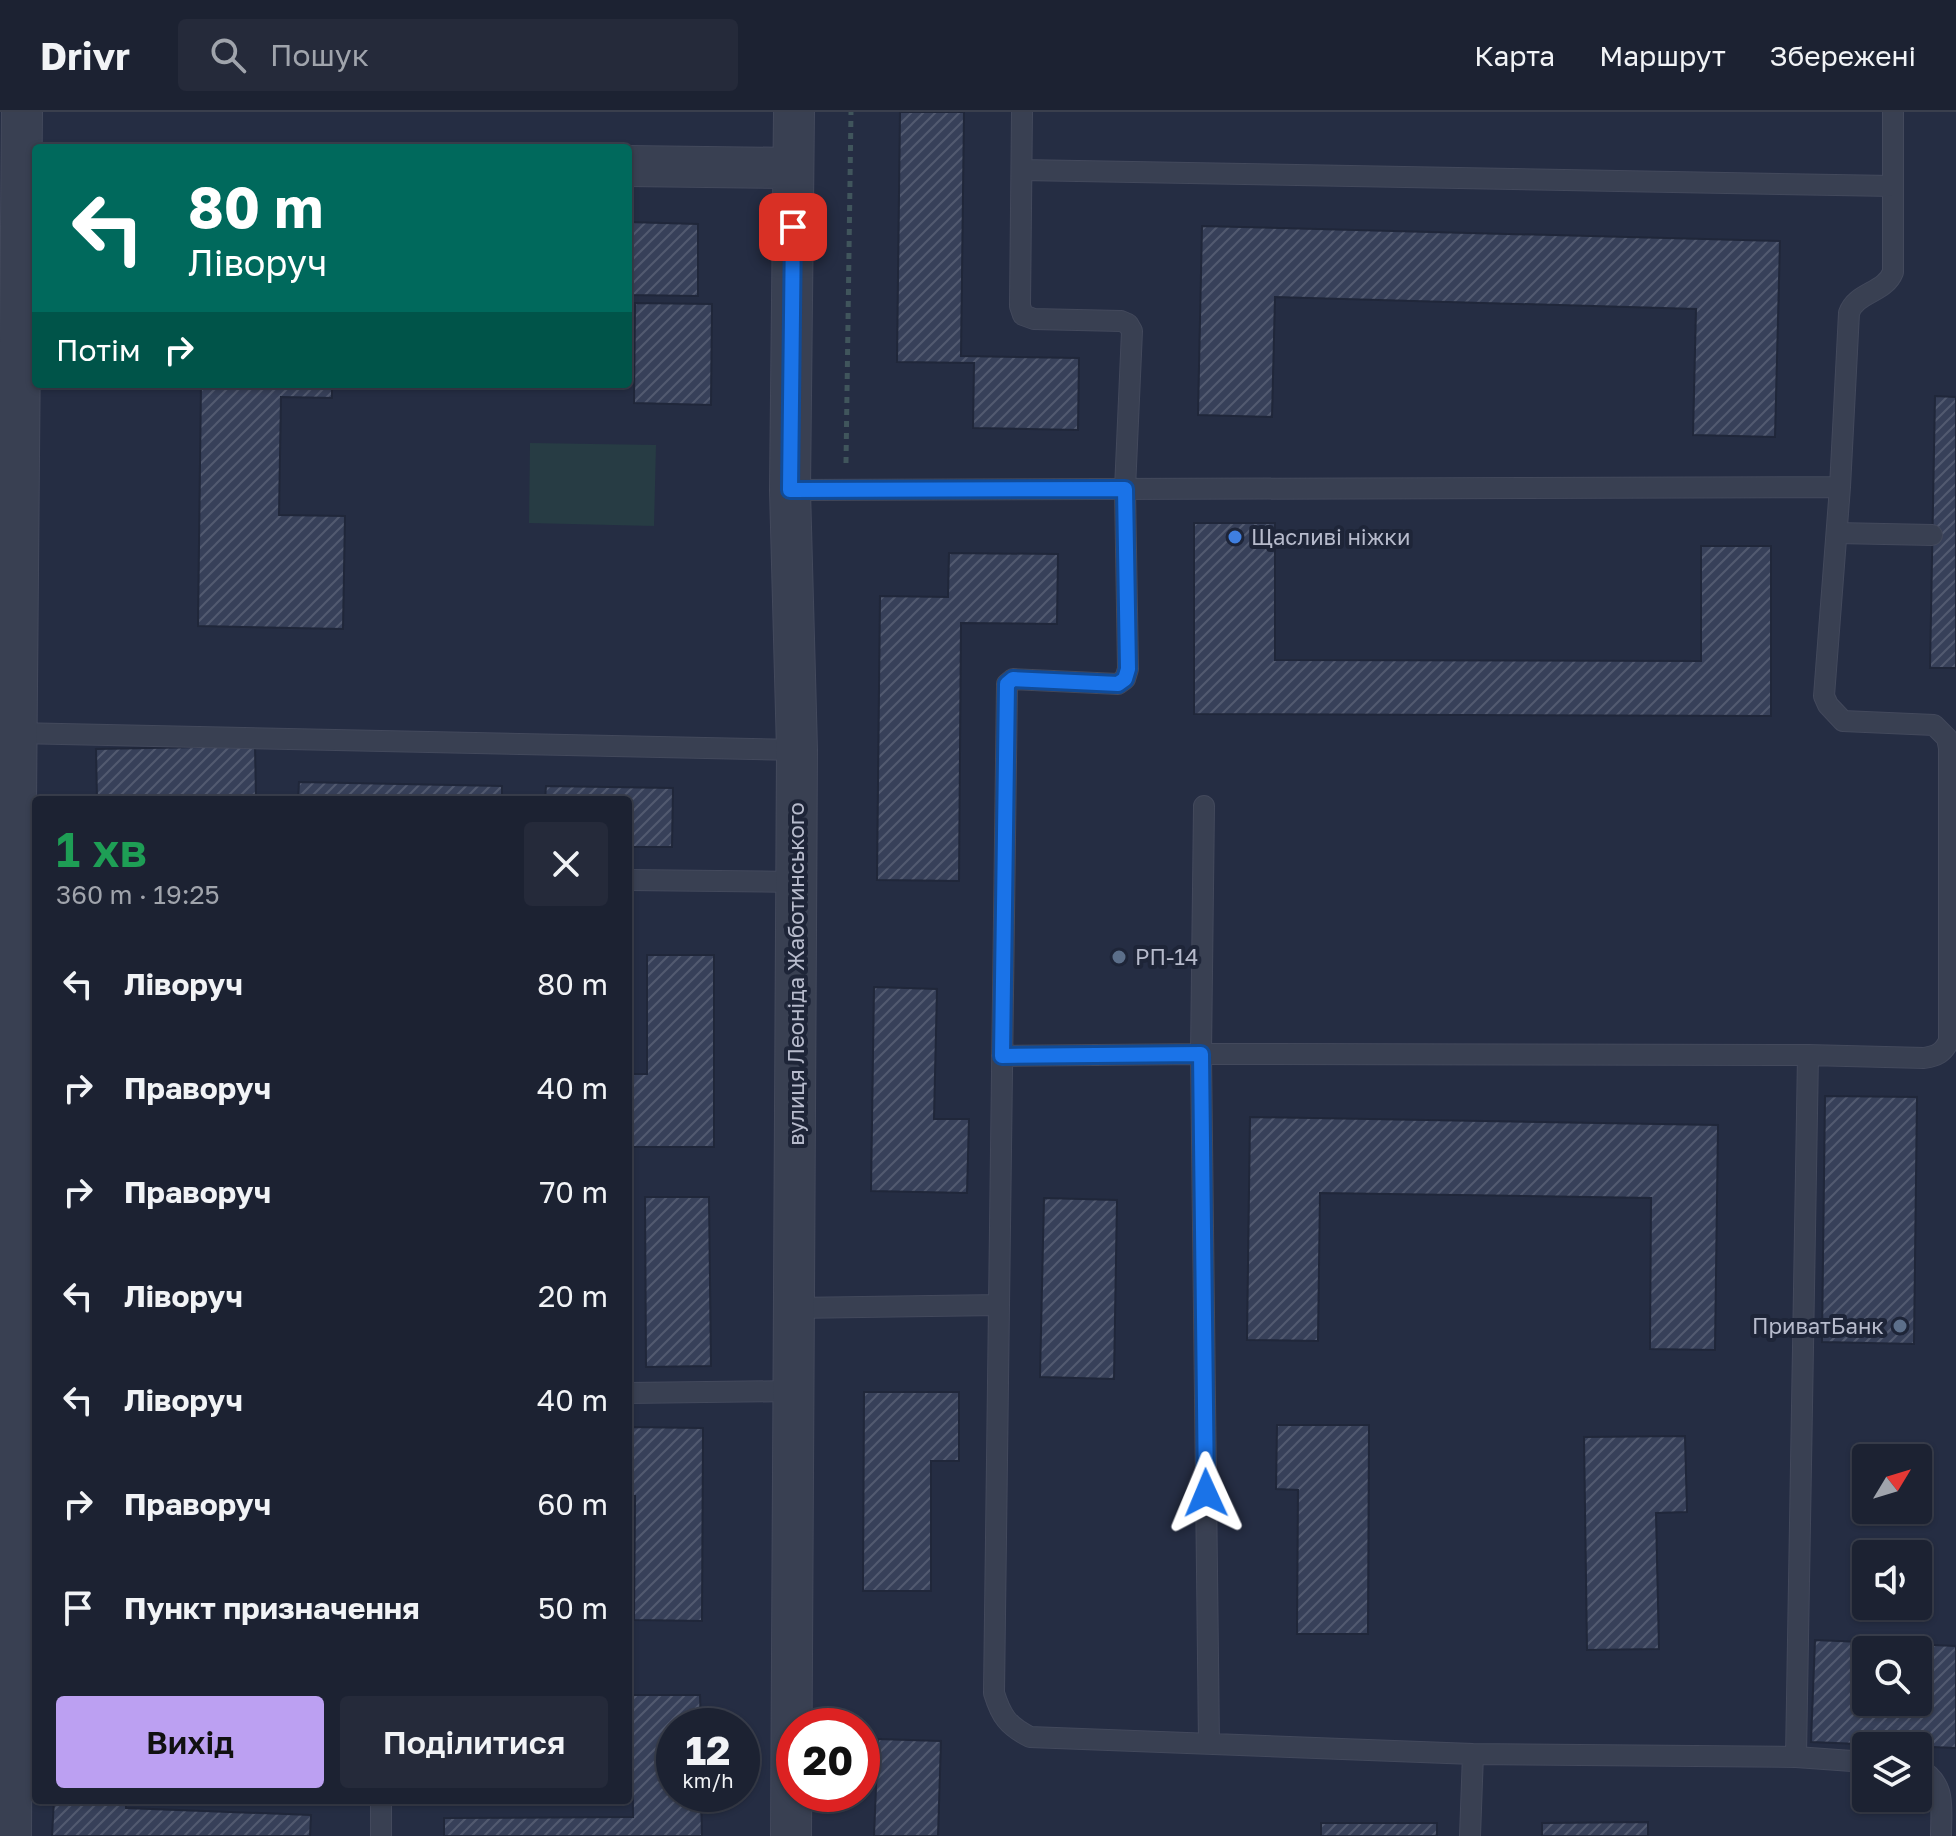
<!DOCTYPE html>
<html lang="uk">
<head>
<meta charset="utf-8">
<style>
  :root { --surface:#1c2232; --page:#252a3a; --text:#f1f3f6; --muted:#a0a4ac; --line:#3a3f4d; --accent:#bca0f2 }
  body { margin:0; font-family:"Golos Text",sans-serif; background:var(--page); color:var(--text); height:100vh; display:flex; flex-direction:column; font-size:30px; white-space:nowrap }
  * { box-sizing:border-box; margin:0 }
  p { font-size:26px; color:var(--muted) }
  .icon { flex:none; width:44px; height:44px; fill:none; stroke:currentColor; stroke-width:2; stroke-linecap:round; stroke-linejoin:round }
  .map { position:relative; flex:1; overflow:hidden }
  .side { position:absolute; left:32px; top:684px; width:600px; height:1008px; display:flex; flex-direction:column; background:var(--surface); border-radius:8px; box-shadow:0 2px 6px #0004,0 0 0 2px var(--line) }
  .side>* { flex:none }
  .guide { position:absolute; left:32px; top:32px; width:600px; height:244px; border-radius:8px; box-shadow:0 2px 6px #0004,0 0 0 2px var(--line); background:#00695c; color:#fff; overflow:hidden }
  .needle { width:52px; rotate:52deg }
  .buttons { position:absolute; left:1852px; top:1332px; display:grid; gap:16px }
  .buttons a { display:grid; place-items:center; width:80px; height:80px; border-radius:8px; background:var(--surface); box-shadow:0 2px 6px #0004,0 0 0 2px var(--line); font-size:40px }
  .speed { position:absolute; left:656px; top:1596px; display:flex; gap:16px; font-size:40px; font-weight:700; text-align:center }
  .speed>* { display:grid; place-content:center; width:104px; height:104px; border-radius:50%; background:var(--surface); box-shadow:0 2px 6px #0004,0 0 0 2px var(--line); line-height:1 }
  .speed small { font-size:20px; font-weight:400 }
  .speed .limit { border:12px solid #d22; background:#fff; color:#111 }
  .pin { position:absolute; display:grid; place-items:center; width:68px; height:68px; color:#fff; margin:-34px; border-radius:16px; box-shadow:0 4px 12px #0006 }
  .me { position:absolute; width:88px; margin:-44px; rotate:359deg; stroke-linejoin:round; filter:drop-shadow(0 0 6px #0008) }
  .turn { display:flex; align-items:center; gap:28px; height:168px; padding:0 24px; font-size:36px }
  .turn .icon { width:104px; height:104px; stroke-width:2.5 }
  .turn b { display:block; font-size:56px; line-height:68px }
  .then { display:flex; align-items:center; height:76px; padding:0 24px; background:#0003; gap:16px; font-size:30px }
  .round { display:grid; place-items:center; flex:none; width:84px; height:84px; border-radius:8px; background:var(--page) }
  .headline { display:flex; align-items:center; justify-content:space-between; height:136px; padding:0 24px }
  h1 { font-size:48px; font-weight:600; line-height:60px; color:#1e9e55 }
  .primary-button { display:flex; gap:16px; margin-top:auto; padding:16px 24px }
  .primary-button a { flex:1; height:92px; border-radius:8px; background:var(--accent); color:#111; font-size:32px; font-weight:600; line-height:92px; text-align:center }
  .primary-button a+a { background:var(--page); color:var(--text) }
  ul { padding:0; list-style:none }
  li { display:flex; align-items:center; gap:24px; height:104px; padding:0 24px }
  li div { flex:1 }
  li b { display:block; font-size:30px }
  li em { font-style:normal }
  header { display:flex; align-items:center; gap:48px; box-sizing:border-box; height:112px; padding:0 40px; background:var(--surface); border-bottom:2px solid var(--line) }
  header strong { font-size:38px }
  nav { display:flex; gap:44px; margin-inline-start:auto; font-size:28px }
  .search { width:560px; height:72px; background:var(--page); display:flex; align-items:center; gap:20px; box-sizing:border-box; padding:0 28px; border-radius:8px; color:var(--muted); font-size:30px }
  .map>svg:first-child { display:block }
  .pitch { fill:#273c44 }
  .building { fill:url(#building-hatch); stroke:#20273a; stroke-width:2; fill-rule:evenodd }
  .lines { fill:none; stroke-linecap:round; stroke-linejoin:round }
  .lane-casing { stroke:#43495c; stroke-width:22 }
  .street-casing { stroke:#43495c; stroke-width:42 }
  .path { stroke:#40555c; stroke-width:5; stroke-dasharray:6 6; stroke-linecap:butt }
  .lane { stroke:#394052; stroke-width:20 }
  .street { stroke:#394052; stroke-width:40 }
  .route-casing { stroke:#114b97; stroke-width:20 }
  .route { stroke:#1a73e8; stroke-width:14 }
  .shop-dot { fill:#3f7fe0; stroke:#1e2538; stroke-width:3 }
  .service-dot { fill:#5c6f8a; stroke:#1e2538; stroke-width:3 }
  .labels { text-anchor:middle; stroke-width:8; stroke-linejoin:round; paint-order:stroke }
  .poi-label { font-size:22px; fill:#b7bbcc; stroke:#1e2538; text-anchor:start }
  .street-label { font-size:22px; fill:#b7bbcc; stroke:#1e2538 }
</style>
</head>
<body>
<header>
<strong>Drivr</strong>
<div class="search"><svg class="icon" aria-label="search" viewBox="0 0 24 24"><circle cx="10" cy="10" r="6"/><path d="M15 15l6 6"/></svg>Пошук</div>
<nav><a>Карта</a><a>Маршрут</a><a>Збережені</a></nav>
</header>
<div class="map">
<svg width="1956" height="1724" viewBox="0 0 1956 1724">
  <defs>
    <pattern id="building-hatch" width="6" height="6" patternUnits="userSpaceOnUse" patternTransform="scale(2)"><rect width="6" height="6" fill="#374059"/><path d="M-1 1l2-2M0 6l6-6M5 7l2-2" fill="none" stroke="#525a70"/></pattern>
  </defs>
  <rect width="100%" height="100%" fill="#252d43"/>
  <path class="pitch" d="M530,331L656,333L654,414L529,411Z"/>
  <path class="building" d="M900,0H964L961,244L1079,246L1078,318L973,316L974,251L897,250Z
    M628,110L698,112V184L628,183Z
    M1202,114L1780,129L1775,325L1693,323L1696,197L1275,185L1272,305L1198,303Z
    M635,191L712,192L711,293L634,291Z
    M201,272H332V286L281,285L279,403L345,404L343,517L198,514Z
    M1935,284L1956,285V556H1930Z
    M1194,411H1275V548L1701,549V434H1771V604L1194,602Z
    M949,441L1058,442L1057,512L961,511L959,769L877,768L880,484L948,485Z
    M255,634L256,687L97,688L96,637Z
    M299,670L502,674V688H298Z
    M546,674L673,676L672,735H628V688H545Z
    M647,843H714V1035H628V962H647Z
    M874,875L937,877L934,1007H969L967,1081L871,1079Z
    M1825,984L1917,985L1914,1232L1822,1230Z
    M1250,1005L1718,1013L1715,1238L1650,1237L1651,1086L1320,1081L1318,1229L1247,1228Z
    M645,1085H709L711,1254L646,1255Z
    M1044,1086L1117,1088L1114,1267L1040,1265Z
    M864,1280H959V1349H931V1479H863Z
    M1277,1313H1369L1368,1522H1297L1298,1378L1276,1377Z
    M628,1315L703,1316L702,1509L634,1508L635,1384H628Z
    M1685,1324L1687,1400L1656,1401L1659,1537L1587,1538L1584,1325Z
    M1815,1528L1956,1534V1636L1811,1630ZM1866,1538H1918V1590H1866Z
    M632,1583H700L701,1614H674V1682H701L702,1724H444V1706L633,1705Z
    M878,1627L941,1629L938,1724H874Z
    M54,1688H126V1696L311,1703L310,1724H52Z
    M1648,1710V1724H1542V1711Z
    M1321,1711H1437V1724H1321Z"/>
  <g class="lines">
    <g class="lane-casing">
      <path id="lane" d="M1022,0L1020,194L1023,203L1034,207L1121,209L1128,212L1132,219L1125,377L1128,557L1125,567L1118,572L1013,567L1007,572L994,1581C1001,1604 1008,1614 1030,1625L1473,1642L1796,1645
        M1022,58L1892,74
        M790,378L1840,375
        M1837,421L1932,423
        M16,621L797,638
        M1204,694L1201,942L1209,1632
        M628,768L796,770
        M1002,944L1201,942L1808,943
        M794,1196L999,1193
        M628,1281L793,1279
        M1866,1650L1796,1645L1808,943L1924,946C1937,944 1943,941 1949,929V636L1947,626L1934,613L1843,609L1828,593L1824,584L1840,375L1849,201C1856,180 1885,181 1893,160V0
        M1918,1656C1947,1672 1941,1695 1941,1724
        M381,1724V1688
        M1470,1724L1473,1642"/>
    </g>
    <g class="street-casing">
      <path id="street" d="M628,54L793,56
        M11,1724L15,806L22,0
        M791,1724L797,638L790,378L794,0"/>
    </g>
    <path class="path" d="M846,351L851,0"/>
    <use href="#lane" class="lane"/>
    <use href="#street" class="street"/>
  </g>
  <g class="lines">
    <g class="route-casing">
      <path id="route" d="M793,115L790,378L1125,377L1128,557L1125,567L1118,572L1013,567L1007,572L1002,944L1201,942L1206,1381"/>
    </g>
    <use href="#route" class="route"/>
  </g>
  <circle class="shop-dot" cx="1235" cy="425" r="8"/>
  <g class="service-dot">
    <circle cx="1119" cy="845" r="8"/>
    <circle cx="1900" cy="1214" r="8"/>
  </g>
  <g class="labels">
    <g class="poi-label">
      <text x="1251" y="433">Щасливі ніжки</text>
      <text x="1135" y="853">РП-14</text>
      <text x="1884" y="1222" text-anchor="end">ПриватБанк</text>
    </g>
    <g class="street-label">
      <text transform="translate(796 862) rotate(-90)" y="8">вулиця Леоніда Жаботинського</text>
    </g>
  </g>
</svg>
<div class="buttons">
<a><svg class="needle" viewBox="-14 -14 28 28"><path d="M0-13l5 13h-10z" fill="#e53935"/><path d="M0 13l5-13h-10z" fill="#a0a4ac"/></svg></a>
<a><svg class="icon" aria-label="sound" viewBox="0 0 24 24"><path d="M4 9h4l5-4v14l-5-4H4zM17 9q2 3 0 6"/></svg></a>
<a><svg class="icon" aria-label="search" viewBox="0 0 24 24"><circle cx="10" cy="10" r="6"/><path d="M15 15l6 6"/></svg></a>
<a><svg class="icon" aria-label="layers" viewBox="0 0 24 24"><path d="M12 4l9 5-9 5-9-5zM3 14l9 5 9-5"/></svg></a>
</div>
<div class="speed"><div>12<small>km/h</small></div><div class="limit">20</div></div>
<div class="pin" style="left:793px;top:115px;background:#d93025"><svg class="icon" aria-label="arrive" viewBox="0 0 24 24"><path d="M6 21V4h12l-3 4 3 4H6"/></svg></div>
<svg class="me" style="left:1206px;top:1381px" viewBox="-20 -20 40 40"><path d="M0-17L14 15 0 8-14 15z" fill="#1a73e8" stroke="#fff" stroke-width="4"/></svg>
<div class="guide">
<div class="turn"><svg class="icon" aria-label="left" viewBox="0 0 24 24"><path d="M17 20v-9H6M10 6l-5 5 5 5"/></svg><div><b>80 m</b>Ліворуч</div></div>
<div class="then">Потім<svg class="icon" aria-label="right" viewBox="0 0 24 24"><path d="M7 20v-9h11M14 6l5 5-5 5"/></svg></div>
</div>
<section class="side">
<div class="headline"><div><h1>1 хв</h1><p>360 m · 19:25</p></div><a class="round"><svg class="icon" aria-label="close" viewBox="0 0 24 24"><path d="M6 6l12 12M18 6L6 18"/></svg></a></div>
<ul>
<li><svg class="icon" aria-label="left" viewBox="0 0 24 24"><path d="M17 20v-9H6M10 6l-5 5 5 5"/></svg><div><b>Ліворуч</b></div><em>80 m</em></li>
<li><svg class="icon" aria-label="right" viewBox="0 0 24 24"><path d="M7 20v-9h11M14 6l5 5-5 5"/></svg><div><b>Праворуч</b></div><em>40 m</em></li>
<li><svg class="icon" aria-label="right" viewBox="0 0 24 24"><path d="M7 20v-9h11M14 6l5 5-5 5"/></svg><div><b>Праворуч</b></div><em>70 m</em></li>
<li><svg class="icon" aria-label="left" viewBox="0 0 24 24"><path d="M17 20v-9H6M10 6l-5 5 5 5"/></svg><div><b>Ліворуч</b></div><em>20 m</em></li>
<li><svg class="icon" aria-label="left" viewBox="0 0 24 24"><path d="M17 20v-9H6M10 6l-5 5 5 5"/></svg><div><b>Ліворуч</b></div><em>40 m</em></li>
<li><svg class="icon" aria-label="right" viewBox="0 0 24 24"><path d="M7 20v-9h11M14 6l5 5-5 5"/></svg><div><b>Праворуч</b></div><em>60 m</em></li>
<li><svg class="icon" aria-label="arrive" viewBox="0 0 24 24"><path d="M6 21V4h12l-3 4 3 4H6"/></svg><div><b>Пункт призначення</b></div><em>50 m</em></li>
</ul>
<div class="primary-button"><a>Вихід</a><a>Поділитися</a></div>
</section>
</div>
</body>
</html>
